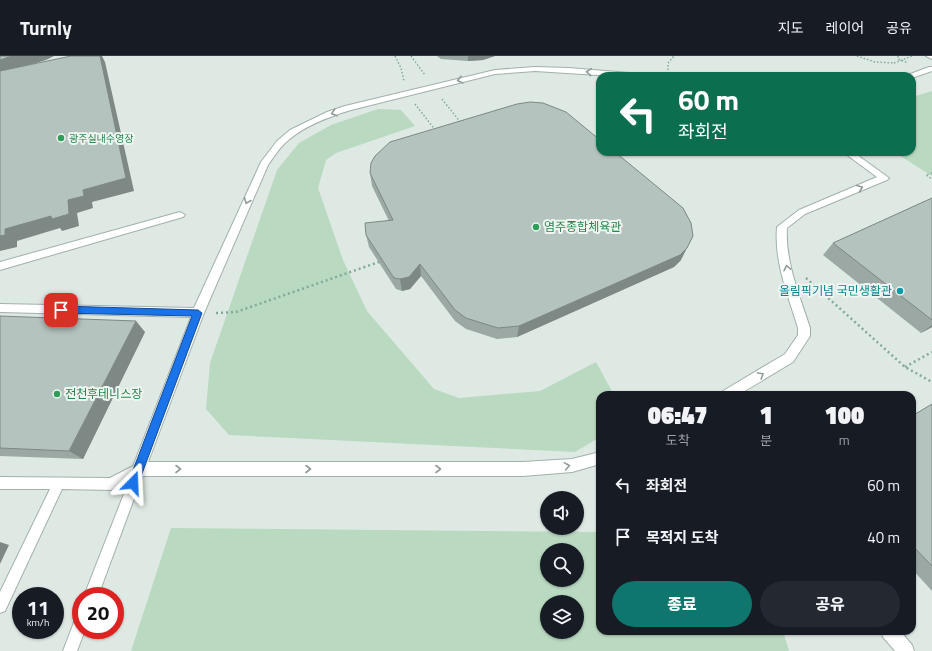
<!DOCTYPE html>
<html lang="ko">
<head>
<meta charset="utf-8">
<style>
  :root { --surface:#171b24; --page:#242831; --text:#f1f3f6; --muted:#9ea1a6; --line:#363941; --accent:#0f766e }
  body { margin:0; font-family:"Titillium Web","Noto Sans KR",sans-serif; background:var(--page); color:var(--text); height:100vh; display:flex; flex-direction:column; font-size:15px; white-space:nowrap }
  * { box-sizing:border-box; margin:0 }
  p { font-size:13px; color:var(--muted) }
  .icon { flex:none; width:22px; height:22px; fill:none; stroke:currentColor; stroke-width:2; stroke-linecap:round; stroke-linejoin:round }
  .map { position:relative; flex:1; overflow:hidden }
  .sheet { position:absolute; left:596px; top:335px; width:320px; height:244px; display:flex; flex-direction:column; background:var(--surface); border-radius:12px; box-shadow:0 1px 3px #0004 }
  .sheet>* { flex:none }
  .guide { position:absolute; left:596px; top:16px; width:320px; height:84px; border-radius:12px; box-shadow:0 1px 3px #0004; background:#0b6e4f; color:#fff; overflow:hidden }
  .fabs { position:absolute; left:540px; top:435px; display:grid; gap:8px }
  .fabs a { display:grid; place-items:center; width:44px; height:44px; border-radius:50%; background:var(--surface); box-shadow:0 1px 3px #0004; font-size:20px }
  .speed { position:absolute; left:12px; top:531px; display:flex; gap:8px; font-size:20px; font-weight:700; text-align:center }
  .speed>* { display:grid; place-content:center; width:52px; height:52px; border-radius:50%; background:var(--surface); box-shadow:0 1px 3px #0004; line-height:1 }
  .speed small { font-size:10px; font-weight:400 }
  .speed .limit { border:6px solid #d22; background:#fff; color:#111 }
  .pin { position:absolute; display:grid; place-items:center; width:34px; height:34px; color:#fff; margin:-17px; border-radius:8px; box-shadow:0 2px 6px #0006 }
  .me { position:absolute; width:44px; margin:-22px; rotate:21deg; stroke-linejoin:round; filter:drop-shadow(0 0 3px #0008) }
  .turn { display:flex; align-items:center; gap:14px; height:84px; padding:0 16px; font-size:18px }
  .turn .icon { width:52px; height:52px; stroke-width:2.5 }
  .turn b { display:block; font-size:28px; line-height:34px }
  .eta { display:flex; justify-content:space-evenly; align-items:center; height:68px; text-align:center }
  .eta b { font-size:24px; font-weight:800; line-height:28px }
  .primary-button { display:flex; gap:8px; margin-top:auto; padding:8px 16px }
  .primary-button a { flex:1; height:46px; border-radius:24px; background:var(--accent); color:#fff; font-size:16px; font-weight:800; line-height:46px; text-align:center }
  .primary-button a+a { background:var(--page); color:var(--text) }
  ul { padding:0; list-style:none }
  li { display:flex; align-items:center; gap:12px; height:52px; padding:0 16px }
  li div { flex:1 }
  li b { display:block; font-size:15px }
  li em { font-style:normal }
  header { display:flex; align-items:center; gap:24px; box-sizing:border-box; height:56px; padding:0 20px; background:var(--surface); border-bottom:1px solid var(--line) }
  header strong { font-size:19px }
  nav { display:flex; gap:22px; margin-inline-start:auto; font-size:14px }
  .map>svg:first-child { display:block }
  .green { fill:#b9d9c0; fill-rule:evenodd }
  .lines { fill:none; stroke-linecap:round; stroke-linejoin:round }
  .service-casing { stroke:#a2b0ab; stroke-width:2 }
  .minor-casing { stroke:#a2b0ab; stroke-width:2 }
  .tertiary-casing { stroke:#a2b0ab; stroke-width:2 }
  .secondary-casing { stroke:#9fb4ab; stroke-width:2 }
  .path-far1 { stroke:#81aa9c; stroke-width:1.5; stroke-dasharray:1.5 2; stroke-linecap:butt }
  .path { stroke:#81aa9c; stroke-width:2.5; stroke-dasharray:2 3; stroke-linecap:butt }
  .service { fill:#fff; fill-rule:evenodd }
  .minor { fill:#fff; fill-rule:evenodd }
  .tertiary { fill:#fff; fill-rule:evenodd }
  .secondary { fill:#fff; fill-rule:evenodd }
  .path-bridge { stroke:#81aa9c; stroke-width:1.5; stroke-dasharray:1.5 2; stroke-linecap:butt }
  .wall { fill:#9ba8a3 }
  .shaded-wall { fill:#7e8884 }
  .building { fill:#b4c3bd; stroke:#7e8884 }
  .oneway { stroke:#909b98 }
  .route { fill:#1a73e8; stroke:#114b97 }
  .leisure-dot { fill:#2e9e5b; stroke:#eff6f2; stroke-width:1.5 }
  .culture-dot { fill:#0f9aa8; stroke:#eff6f2; stroke-width:1.5 }
  .labels { text-anchor:middle; stroke-width:4; stroke-linejoin:round; paint-order:stroke }
  .far-leisure-label { font-size:10px; fill:#27864d; stroke:#eff6f2; text-anchor:start }
  .leisure-label { font-size:12px; fill:#27864d; stroke:#eff6f2; text-anchor:start }
  .culture-label { font-size:12px; fill:#0d838f; stroke:#eff6f2; text-anchor:end }
</style>
</head>
<body>
<header>
<strong>Turnly</strong>
<nav><a>지도</a><a>레이어</a><a>공유</a></nav>
</header>
<div class="map">
<svg width="932" height="595" viewBox="0 0 932 595">
  <rect width="100%" height="100%" fill="#dfe9e4"/>
  <path class="green" d="M932,35V120L894,96H912V41Z
    M378,53L401,54L415,70L336,97L326,104L318,132L343,204L367,255L434,333L459,342L540,335L596,306L614,339H600V381L575,396L229,379L206,353L210,307L277,114L299,87L331,69Z
    M171,472L600,476V575H783L789,595H131ZM547,494H577V524H547ZM547,546H577V576H547Z"/>
  <g class="lines">
    <g class="service-casing">
      <path id="service" d="M139,407L143,409L145,413L98,540H84L129,425L111,434L62,433L5,555L0,557V536L50,433H0V421L110,422Z
        M81,559V574H85L77,595H63L76,561Z"/>
    </g>
    <g class="minor-casing">
      <path id="minor" d="M535,11L569,12L641,18L645,20H614L535,15L495,18L351,54C328,61 301,71 284,88C278,94 273,102 268,109L204,257L148,406H523L572,403L600,396V408L572,416L523,420H139L134,418L132,413L191,261L0,256V248L194,252L261,106L277,85L290,74L327,56L345,50L495,14Z
        M843,96H853L889,122L887,124L805,158L787,172C785,207 800,240 810,272V280L793,306L738,339H721L723,335L785,298L798,279V272C788,239 774,206 777,171L799,154L877,121Z
        M180,156L185,159L183,161L0,214V206Z
        M881,575H900L912,589L914,595H895L883,581Z"/>
    </g>
    <g class="tertiary-casing">
      <path id="tertiary" d="M929,11H932V15L912,22V20H905Z"/>
    </g>
    <g class="secondary-casing">
      <path id="secondary" d="M926,0H932V3Z"/>
    </g>
    <path class="path-far1" d="M395,0L401,12L404,25
      M411,0L425,19
      M857,0L875,6L894,7
      M898,0V3L908,7
      M668,14V7L674,0
      M442,43L461,67
      M415,48L436,75
      M932,117L926,119L932,123"/>
    <path class="path" d="M806,222L905,311L932,326
      M216,257L236,256L379,206
      M905,311L932,296"/>
    <use href="#service" class="service"/>
    <use href="#minor" class="minor"/>
    <use href="#tertiary" class="tertiary"/>
    <use href="#secondary" class="secondary"/>
    <path class="path-bridge" d="M894,7L912,0"/>
  </g>
  <path class="wall" d="M437,0H495L483,4L468,5L441,3Z
    M370,117L681,204L674,211L517,281L497,283L466,273L455,265L421,220L410,233L402,235L396,233L369,191L366,179L389,165L372,130Z
    M932,142V271L921,277L823,199L833,187Z
    M0,260L145,276L83,403L0,400Z
    M932,348V535L912,513V360Z"/>
  <path class="shaded-wall" d="M12,0H54L46,4L0,18V4Z
    M100,0H102L105,6L134,135L92,146L93,152L77,157L79,170L62,175L60,172L17,185V191L0,195V180L5,173L68,144L83,134Z
    M468,0H495L483,4L468,5Z
    M693,180L681,204L674,211L517,281L519,270Z
    M420,208L421,220L410,233L402,235L400,223Z
    M136,265L145,276L83,403L69,395Z
    M932,269V271L921,277Z
    M0,486L9,489L0,508Z"/>
  <path class="building" d="M0,0H12L0,4Z
    M71,0H100L126,122L83,134L84,140L68,144L69,158L52,163L51,160L5,173V179L0,180V15Z
    M530,46L543,47L566,56L600,84V96H615L683,152L691,167L693,180L687,192L680,199L519,270L498,272L466,262L455,254L420,208L409,221L400,223L394,222L366,179L365,167L393,164L370,117L371,107L375,100L390,86L517,48Z
    M932,142V264L833,187Z
    M0,260L136,265L69,395L0,392Z
    M932,348V510L912,489V360Z"/>
  <defs><path id="oneway-chevron" d="M-2-3.5L2.5 0L-2 3.5" fill="none" stroke-width="1.6" stroke-linecap="round" stroke-linejoin="round"/></defs>
  <g class="oneway">
    <use href="#oneway-chevron" transform="translate(589 16) rotate(-175)"/>
    <use href="#oneway-chevron" transform="translate(460 24) rotate(166)"/>
    <use href="#oneway-chevron" transform="translate(334 57) rotate(161)"/>
    <use href="#oneway-chevron" transform="translate(860 132) rotate(-22)"/>
    <use href="#oneway-chevron" transform="translate(247 145) rotate(113)"/>
    <use href="#oneway-chevron" transform="translate(787 212) rotate(-103)"/>
    <use href="#oneway-chevron" transform="translate(761 319) rotate(-31)"/>
    <use href="#oneway-chevron" transform="translate(567 410) rotate(-10)"/>
    <use href="#oneway-chevron" transform="translate(178 413)"/>
    <use href="#oneway-chevron" transform="translate(308 413)"/>
    <use href="#oneway-chevron" transform="translate(438 413)"/>
  </g>
  <path class="route" d="M61,250L198,254L202,257L137,431L133,432L130,431L128,427L192,260L61,257L57,254Z"/>
  <g class="leisure-dot">
    <circle cx="61" cy="82" r="4"/>
    <circle cx="536" cy="171" r="4"/>
    <circle cx="57" cy="338" r="4"/>
  </g>
  <circle class="culture-dot" cx="900" cy="235" r="4"/>
  <g class="labels">
    <g class="far-leisure-label">
      <text x="69" y="86">광주실내수영장</text>
    </g>
    <g class="leisure-label">
      <text x="544" y="175">염주종합체육관</text>
      <text x="65" y="342">전천후테니스장</text>
    </g>
    <g class="culture-label">
      <text x="892" y="239">올림픽기념 국민생활관</text>
    </g>
  </g>
</svg>
<div class="fabs">
<a><svg class="icon" aria-label="sound" viewBox="0 0 24 24"><path d="M4 9h4l5-4v14l-5-4H4zM17 9q2 3 0 6"/></svg></a>
<a><svg class="icon" aria-label="search" viewBox="0 0 24 24"><circle cx="10" cy="10" r="6"/><path d="M15 15l6 6"/></svg></a>
<a><svg class="icon" aria-label="layers" viewBox="0 0 24 24"><path d="M12 4l9 5-9 5-9-5zM3 14l9 5 9-5"/></svg></a>
</div>
<div class="speed"><div>11<small>km/h</small></div><div class="limit">20</div></div>
<div class="pin" style="left:61px;top:254px;background:#d93025"><svg class="icon" aria-label="arrive" viewBox="0 0 24 24"><path d="M6 21V4h12l-3 4 3 4H6"/></svg></div>
<svg class="me" style="left:133px;top:427px" viewBox="-20 -20 40 40"><path d="M0-17L14 15 0 8-14 15z" fill="#1a73e8" stroke="#fff" stroke-width="4"/></svg>
<div class="guide">
<div class="turn"><svg class="icon" aria-label="left" viewBox="0 0 24 24"><path d="M17 20v-9H6M10 6l-5 5 5 5"/></svg><div><b>60 m</b>좌회전</div></div>
</div>
<section class="sheet">
<div class="eta">
<div><b>06:47</b><p>도착</p></div>
<div><b>1</b><p>분</p></div>
<div><b>100</b><p>m</p></div>
</div>
<ul>
<li><svg class="icon" aria-label="left" viewBox="0 0 24 24"><path d="M17 20v-9H6M10 6l-5 5 5 5"/></svg><div><b>좌회전</b></div><em>60 m</em></li>
<li><svg class="icon" aria-label="arrive" viewBox="0 0 24 24"><path d="M6 21V4h12l-3 4 3 4H6"/></svg><div><b>목적지 도착</b></div><em>40 m</em></li>
</ul>
<div class="primary-button"><a>종료</a><a>공유</a></div>
</section>
</div>
</body>
</html>
